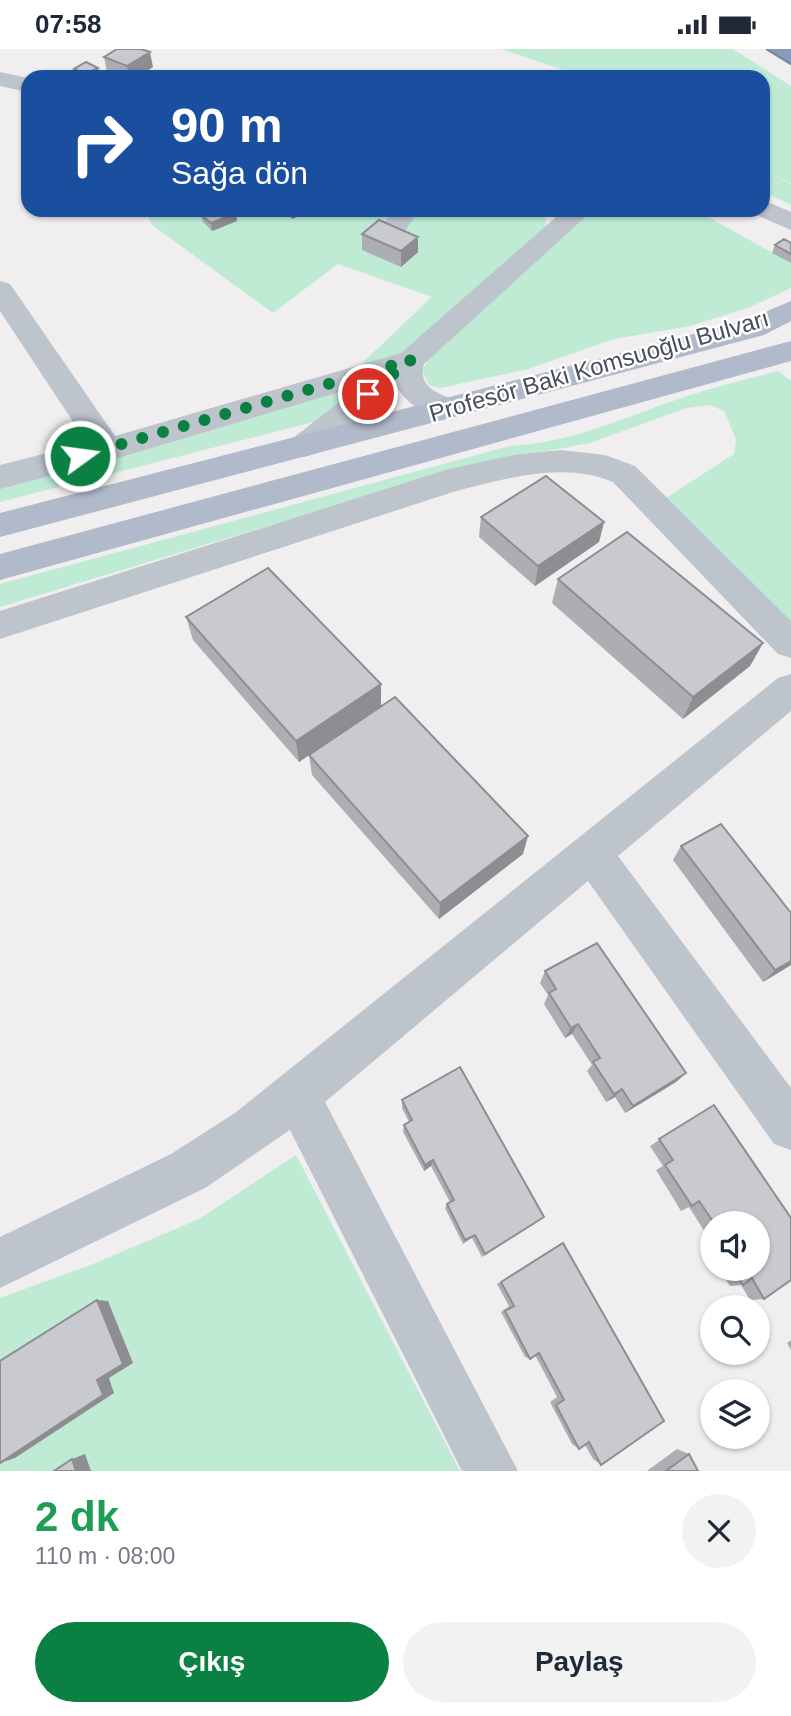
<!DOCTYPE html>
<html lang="tr">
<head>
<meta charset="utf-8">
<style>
  :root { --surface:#fff; --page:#f2f2f3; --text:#1f2937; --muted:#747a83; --accent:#0b8043 }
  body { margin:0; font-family:Helvetica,sans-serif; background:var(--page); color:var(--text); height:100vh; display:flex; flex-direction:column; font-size:26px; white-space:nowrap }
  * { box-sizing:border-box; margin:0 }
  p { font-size:23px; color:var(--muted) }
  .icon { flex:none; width:38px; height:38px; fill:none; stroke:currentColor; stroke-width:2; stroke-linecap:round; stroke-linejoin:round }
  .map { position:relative; height:1422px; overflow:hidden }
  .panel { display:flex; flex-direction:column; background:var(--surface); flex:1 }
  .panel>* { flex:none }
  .hud { position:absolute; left:21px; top:21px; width:749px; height:147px; border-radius:21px; box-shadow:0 2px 5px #0004; background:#1a4fa0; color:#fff; overflow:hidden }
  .fabs { position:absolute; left:700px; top:1162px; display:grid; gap:14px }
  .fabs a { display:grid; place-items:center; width:70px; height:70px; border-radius:50%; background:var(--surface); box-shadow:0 2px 5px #0004; font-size:35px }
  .pin { position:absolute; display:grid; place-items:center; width:60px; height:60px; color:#fff; margin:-30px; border:4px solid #fff; border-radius:50%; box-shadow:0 2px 7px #0007 }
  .me { position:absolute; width:77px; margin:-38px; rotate:76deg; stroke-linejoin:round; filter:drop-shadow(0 0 5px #0008) }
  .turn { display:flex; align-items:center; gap:24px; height:147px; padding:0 35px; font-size:32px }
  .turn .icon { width:91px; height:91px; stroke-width:2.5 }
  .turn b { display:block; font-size:49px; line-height:60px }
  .round { display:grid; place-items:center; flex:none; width:74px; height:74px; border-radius:37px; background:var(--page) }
  .summary { display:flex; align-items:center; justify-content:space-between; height:119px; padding:0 35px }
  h1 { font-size:42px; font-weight:600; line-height:52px; color:#1e9e55 }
  .cta { display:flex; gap:14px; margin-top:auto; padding:14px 35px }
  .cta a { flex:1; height:80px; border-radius:42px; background:var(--accent); color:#fff; font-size:28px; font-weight:600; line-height:80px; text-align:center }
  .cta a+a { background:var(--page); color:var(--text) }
  .status { display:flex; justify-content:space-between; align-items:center; height:49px; padding:0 35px; background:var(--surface); direction:ltr }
  .status svg { height:19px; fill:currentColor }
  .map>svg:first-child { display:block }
  .green { fill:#bfebd5 }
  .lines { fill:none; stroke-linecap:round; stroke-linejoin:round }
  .highway-casing { stroke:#7586a5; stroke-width:4 }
  .minor { fill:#bdc4cc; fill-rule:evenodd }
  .major { fill:#b0bacb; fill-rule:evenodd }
  .highway { fill:#899bb9; fill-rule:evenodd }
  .wall { fill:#adaeb3 }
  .shaded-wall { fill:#8d8d92 }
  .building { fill:#c9cad0; stroke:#8d8d92; stroke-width:2 }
  .route { stroke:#0b8043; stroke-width:12; stroke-dasharray:0 21.6 }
  .labels { text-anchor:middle; stroke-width:5; stroke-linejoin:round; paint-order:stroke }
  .street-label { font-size:24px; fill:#484f5a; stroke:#fff }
</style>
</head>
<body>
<div class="status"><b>07:58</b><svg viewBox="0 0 49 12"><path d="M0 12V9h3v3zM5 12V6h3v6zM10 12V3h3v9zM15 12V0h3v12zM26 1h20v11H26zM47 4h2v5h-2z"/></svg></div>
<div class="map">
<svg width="791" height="1422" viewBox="0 0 791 1422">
  <rect width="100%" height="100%" fill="#f0eeee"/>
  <path class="green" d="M501,0H733L791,37V134L765,123L791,135V156L763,142V28H584Z
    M145,161H531L546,170L545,180L416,294L322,371L0,453V428L360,316L432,248L338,215L273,264L152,176Z
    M590,161H695L791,214V239L748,259L690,277L614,290L528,320L440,339L429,336L422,322L429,309Z
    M778,322L791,332V573L666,449L734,405L736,390L724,362L710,356L686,359L590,394L463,418L0,558V535L510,397C565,394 613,374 664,355C701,341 740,332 778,322Z
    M296,1106L460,1422H0V1249L93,1215L199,1170Z"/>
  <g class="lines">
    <g class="highway-casing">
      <path id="highway" d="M768,0H791V14Z"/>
    </g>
    <path class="minor" d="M0,23L28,29V43L0,37Z
      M763,151L791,163V181L754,165L751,161H763Z
      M393,161H419L405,182H387L383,176Z
      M564,161H593L424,315C417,339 440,346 460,352L464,359L460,366C436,373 409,359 397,338L315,405L304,408L293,405L288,397L293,389L360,337L121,408L0,440V416L87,394L0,262V232L10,235L115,387L401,304Z
      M561,401L605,406L635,417L791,572V609L778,605L613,433C563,412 503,430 453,443L0,590V562L449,420L514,406Z
      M791,625V662L618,807L791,1039V1101L774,1095L588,832L325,1053L518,1422H462L290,1081L205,1139L0,1239V1188L171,1105L235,1064L778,629Z"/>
    <path class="major" d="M791,252V272L764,286L0,488V464L744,272Z
      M791,292V312L0,531V505Z"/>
    <use href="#highway" class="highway"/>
  </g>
  <path class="wall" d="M104,8L153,18L137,28H119L107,23Z
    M98,19L100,27L97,28H77L74,20Z
    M282,161H313L292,170Z
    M201,166L237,172L212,182L203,173Z
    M362,185L418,203L401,218L362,201Z
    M791,194V214L772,204L775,196Z
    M481,468L604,473L599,493L535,537L479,488Z
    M558,530L763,594L750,617L683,670L552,554Z
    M186,568L381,635V657L523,805L439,870L312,726L309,706L299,713L193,591Z
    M681,797L791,864V916L763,933L673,811Z
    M545,922L686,1024L676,1033L625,1064L615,1048L606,1053L587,1022L592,1016L572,985L565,989L544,955L548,946L540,934Z
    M402,1051L539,1172L482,1208L472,1189L463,1195L445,1159L447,1155L450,1153L431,1117L424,1122L403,1083L404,1076L409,1073L402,1059Z
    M714,1056L791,1169V1231L764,1250L750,1251L741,1236L730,1237L719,1220H758V1174H712V1194L689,1158L681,1162L656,1121L663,1117L650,1097Z
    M563,1194L601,1416L593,1410L585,1396L579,1400L572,1395L550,1353L557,1348L535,1306L530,1310L525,1308L501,1263L509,1257L497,1235Z
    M712,1197V1210L707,1201Z
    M791,1291V1301L787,1294Z
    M677,1400L689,1405L698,1422H647Z"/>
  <path class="shaded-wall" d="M150,3L153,18L137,28H129L127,17Z
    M98,19L100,27L97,28H86L85,25Z
    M168,161H180L169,165Z
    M291,161H313L292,170Z
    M236,164L237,172L212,182L211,174Z
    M418,188V203L401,218V202Z
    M604,473L599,493L535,537L538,517Z
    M763,594L750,617L683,670L693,648Z
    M381,635V657L299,713L296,692Z
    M528,787L523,805L439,870L440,854Z
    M791,912V916L763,933L775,921Z
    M578,975L572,985L565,989L571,979Z
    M686,1024L676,1033L625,1064L633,1057Z
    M622,1040L615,1048L606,1053L614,1045Z
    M433,1111L431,1117L424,1122L425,1116Z
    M97,1251L108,1252L133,1314L109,1329L114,1344L15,1409L0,1414L97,1331Z
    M85,1405L91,1422H76L72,1410Z"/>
  <path class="building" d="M117,0H141L150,3L127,17L104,8Z
    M86,13L98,19L85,25L74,20Z
    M213,161H232L236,164L211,174L201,166Z
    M379,171L418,188L401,202L362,185Z
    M784,190L791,194V205L775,196Z
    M546,427L604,473L538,517L481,468Z
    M627,483L763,594L693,648L558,530Z
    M268,519L381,635L296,692L186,568Z
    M395,648L528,787L440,854L309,706Z
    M721,775L791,864V912L775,921L681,797Z
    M597,894L686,1024L633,1057L622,1040L614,1045L593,1013L600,1009L578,975L571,979L549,944L556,940L545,922Z
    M460,1018L544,1168L485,1205L475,1186L465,1191L447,1155L454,1151L433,1111L425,1116L404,1076L412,1071L402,1051Z
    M714,1056L791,1169V1231L764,1250L752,1229L743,1236L733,1220H758V1174H714L699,1152L692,1157L665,1116L673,1111L659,1090Z
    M563,1194L664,1372L601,1416L589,1393L579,1400L556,1356L564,1351L539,1304L530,1310L505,1262L514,1257L501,1233Z
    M97,1251L123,1315L97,1331L103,1346L0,1414V1312Z
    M689,1405L698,1422H666Z
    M72,1410L76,1422H54Z"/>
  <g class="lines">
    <path class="route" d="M80,407L411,311L368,345"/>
  </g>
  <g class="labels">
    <g class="street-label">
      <text transform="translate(599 317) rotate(-16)" y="8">Profesör Baki Komsuoğlu Bulvarı</text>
    </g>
  </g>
</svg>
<div class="fabs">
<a><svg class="icon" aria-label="sound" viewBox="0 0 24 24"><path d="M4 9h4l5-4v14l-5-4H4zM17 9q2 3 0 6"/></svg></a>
<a><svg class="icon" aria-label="search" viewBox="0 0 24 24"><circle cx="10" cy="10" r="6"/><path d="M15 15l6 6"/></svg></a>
<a><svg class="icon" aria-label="layers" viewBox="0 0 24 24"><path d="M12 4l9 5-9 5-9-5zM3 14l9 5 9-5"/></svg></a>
</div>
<div class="pin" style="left:368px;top:345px;background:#d93025"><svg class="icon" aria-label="arrive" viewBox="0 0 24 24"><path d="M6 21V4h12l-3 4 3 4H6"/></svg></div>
<svg class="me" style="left:80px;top:407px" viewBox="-20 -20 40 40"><circle r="17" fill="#0b8043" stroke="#fff" stroke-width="3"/><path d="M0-11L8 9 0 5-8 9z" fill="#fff"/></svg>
<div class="hud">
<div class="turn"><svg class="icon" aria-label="right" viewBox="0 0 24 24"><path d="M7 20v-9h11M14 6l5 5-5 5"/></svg><div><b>90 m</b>Sağa dön</div></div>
</div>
</div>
<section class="panel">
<div class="summary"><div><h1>2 dk</h1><p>110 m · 08:00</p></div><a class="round"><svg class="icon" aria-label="close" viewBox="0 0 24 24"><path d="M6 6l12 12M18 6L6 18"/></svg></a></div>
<div class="cta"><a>Çıkış</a><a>Paylaş</a></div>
</section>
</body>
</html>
